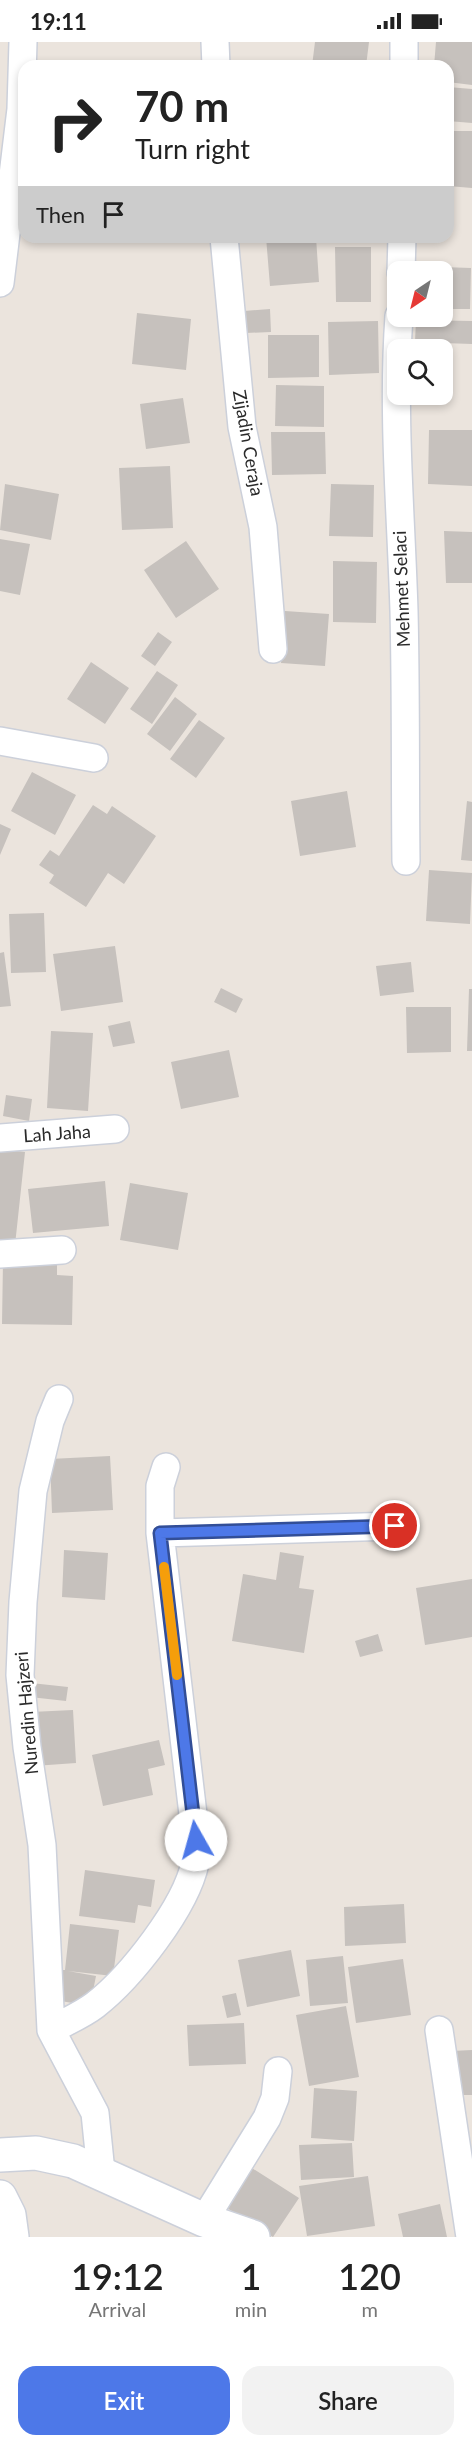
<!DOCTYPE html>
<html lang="en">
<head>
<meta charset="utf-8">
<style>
  :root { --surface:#fff; --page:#f2f2f2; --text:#222; --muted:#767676; --accent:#4d78e8 }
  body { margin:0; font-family:Lato,sans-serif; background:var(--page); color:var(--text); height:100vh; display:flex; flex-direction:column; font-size:22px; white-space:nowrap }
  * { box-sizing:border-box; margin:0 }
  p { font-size:20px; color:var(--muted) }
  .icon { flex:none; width:33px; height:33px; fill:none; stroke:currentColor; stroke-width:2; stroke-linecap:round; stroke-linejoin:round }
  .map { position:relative; height:2195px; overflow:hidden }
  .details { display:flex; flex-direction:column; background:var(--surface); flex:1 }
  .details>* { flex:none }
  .banner { position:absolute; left:18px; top:18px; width:436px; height:183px; border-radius:18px; box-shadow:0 3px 9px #0003; background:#fff; color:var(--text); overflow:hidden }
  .needle { width:39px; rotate:215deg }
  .controls { position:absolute; left:387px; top:219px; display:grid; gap:12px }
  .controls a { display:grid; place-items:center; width:66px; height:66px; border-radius:12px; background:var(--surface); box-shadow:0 3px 9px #0003; font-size:30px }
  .pin { position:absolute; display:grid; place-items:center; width:51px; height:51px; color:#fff; margin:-26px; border:3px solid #fff; border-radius:50%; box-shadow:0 2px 6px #0007 }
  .me { position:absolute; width:66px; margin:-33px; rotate:353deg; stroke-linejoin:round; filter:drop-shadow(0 0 4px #0008) }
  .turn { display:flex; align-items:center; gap:21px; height:126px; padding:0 18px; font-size:27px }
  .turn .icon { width:78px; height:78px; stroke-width:2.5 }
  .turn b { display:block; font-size:42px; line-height:51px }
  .then { display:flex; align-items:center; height:57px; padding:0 18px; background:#0003; gap:12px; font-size:22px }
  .eta { display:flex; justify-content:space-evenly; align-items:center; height:102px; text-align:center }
  .eta b { font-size:36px; font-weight:600; line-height:42px }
  .primary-button { display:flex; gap:12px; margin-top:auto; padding:12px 18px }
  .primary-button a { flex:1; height:69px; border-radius:18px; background:var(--accent); color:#fff; font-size:24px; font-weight:600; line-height:69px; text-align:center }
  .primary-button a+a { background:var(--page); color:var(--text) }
  .status { display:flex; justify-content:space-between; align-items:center; height:42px; padding:0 30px; background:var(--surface); direction:ltr }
  .status svg { height:16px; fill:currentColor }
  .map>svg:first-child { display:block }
  .building { fill:#c6c1bd }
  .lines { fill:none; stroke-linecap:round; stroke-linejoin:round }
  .minor-casing { stroke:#ccd0da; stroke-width:30 }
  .tertiary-casing { stroke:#ccd0da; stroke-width:36 }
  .minor { stroke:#fff; stroke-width:27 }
  .tertiary { stroke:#fff; stroke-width:33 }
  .route-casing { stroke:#324e97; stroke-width:15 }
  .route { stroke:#4d78e8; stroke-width:10 }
  .slow { stroke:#f59e0b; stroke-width:10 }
  .labels { text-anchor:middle; stroke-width:6; stroke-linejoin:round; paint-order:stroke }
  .street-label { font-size:18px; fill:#2a2a2a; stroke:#fff }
</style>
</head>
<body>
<div class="status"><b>19:11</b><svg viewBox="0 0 49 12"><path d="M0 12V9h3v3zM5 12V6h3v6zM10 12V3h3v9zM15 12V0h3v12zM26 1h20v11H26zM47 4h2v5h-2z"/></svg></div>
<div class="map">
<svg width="472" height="2195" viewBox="0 0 472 2195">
  <rect width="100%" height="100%" fill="#ebe4dd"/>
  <path class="building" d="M315,0H369L366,24H312Z
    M436,0H472V43L448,40V24H434Z
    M448,45L472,47V81L448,79Z
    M448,89H472V146L448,144Z
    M266,195H316L319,240L270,244Z
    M335,205H371V260H336Z
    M414,224L471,226L470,267H442V230H414Z
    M270,267L271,290L246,291L244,269Z
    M137,271L191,277L186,328L132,322Z
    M416,278L472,279V302L415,300Z
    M378,279L379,331L329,333L328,280Z
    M268,293H319V335L268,336Z
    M276,343L324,344V385L275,384Z
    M183,356L190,401L146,407L140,362Z
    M429,388H472V444L428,442Z
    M271,390H325L326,432L272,433Z
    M170,424L173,486L122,488L119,426Z
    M5,442L59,452L51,498L0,488Z
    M331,442L374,443L373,495L329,494Z
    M444,489L472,490V541H446Z
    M0,497L30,502L20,553L0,549Z
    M186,499L219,547L176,576L144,528Z
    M333,519L377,520L376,581L333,580Z
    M285,569L329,572L325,624L281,621Z
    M158,590L172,600L155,624L141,614Z
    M91,620L129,646L105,682L67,657Z
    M157,629L178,643L152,682L130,667Z
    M175,655L197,672L170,709L147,692Z
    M199,678L225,696L196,736L170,717Z
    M32,730L76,753L55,793L11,769Z
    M347,749L356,805L300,814L291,759Z
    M467,759L472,760V819L461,818Z
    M93,763L107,772L112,764L156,794L124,842L108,831L86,865L49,841L54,833L39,823L50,808L59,814Z
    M0,782L11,787L0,813Z
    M429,828L472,831L470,882L426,879Z
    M44,871L46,930L11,931L9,872Z
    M115,904L123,960L61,969L53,912Z
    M4,910L11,964L0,965V911Z
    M411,920L414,950L380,954L376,924Z
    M221,946L243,957L236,971L214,960Z
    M469,947H472V1009H467Z
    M406,965H451V1010L407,1011Z
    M130,979L135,1001L113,1005L108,984Z
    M51,989L93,991L88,1069L47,1066Z
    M229,1008L239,1055L181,1067L171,1020Z
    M6,1053L32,1057L29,1079L3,1074Z
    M0,1107L25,1110L15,1203L0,1202Z
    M105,1139L109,1184L33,1191L28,1147Z
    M130,1141L188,1151L178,1208L120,1198Z
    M3,1219L57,1220V1233L73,1234L72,1283L2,1282Z
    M110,1414L113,1468L52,1471L50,1417Z
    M64,1508L108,1511L105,1558L62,1555Z
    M280,1510L304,1514L299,1546L314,1548L304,1611L232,1599L243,1532L276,1538Z
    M472,1537V1595L425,1603L416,1546Z
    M378,1592L383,1609L360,1615L355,1599Z
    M31,1641L68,1645L66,1659L30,1655Z
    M73,1668L76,1721L34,1724L31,1670Z
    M159,1698L165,1723L148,1727L153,1753L103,1764L92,1713Z
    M85,1828L155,1838L151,1865L138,1863L135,1881L79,1874Z
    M404,1862L406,1901L345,1904L344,1865Z
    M70,1882L119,1888L113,1934L68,1929L96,1934L90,1964L55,1958L61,1928H65Z
    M291,1908L300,1954L247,1965L238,1918Z
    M343,1914L348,1961L310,1964L306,1918Z
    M403,1917L411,1973L356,1981L348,1925Z
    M236,1951L241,1973L227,1976L222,1954Z
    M346,1964L359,2035L309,2044L296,1973Z
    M244,1981L246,2022L189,2024L187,1983Z
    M472,2008V2053H453L452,2009Z
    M314,2046L357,2049L354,2099L311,2096Z
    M352,2101L354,2135L301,2138L299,2103Z
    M244,2121L299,2156L273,2195L219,2161Z
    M368,2134L375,2184L307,2194L299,2144Z
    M440,2162L447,2195H403L398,2172Z"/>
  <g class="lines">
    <g class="minor-casing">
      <path id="minor" d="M215,0L216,24
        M404,0V24
        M224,195L242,385L263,485L273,607
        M401,230L402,195
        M0,241L21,67L23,0
        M399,274C392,373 401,471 404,569C406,652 405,736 406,819
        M0,699L94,716
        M0,1096L115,1087
        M0,1212L62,1208
        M160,1491L395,1484
        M51,1988L42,1803L27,1705L20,1633L23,1560L33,1449L50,1379L59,1357
        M439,1988L470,2195
        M101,2130L95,2071L51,1988C65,1980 82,1973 95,1963C131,1935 186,1865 195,1821C197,1813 196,1805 196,1798L160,1491V1444L166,1425
        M204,2178L267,2076L275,2056L278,2029"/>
    </g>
    <g class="tertiary-casing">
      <path id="tertiary" d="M0,2113L36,2111L73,2119L204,2178L253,2195
        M0,2155L9,2173L12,2195"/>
    </g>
    <use href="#minor" class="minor"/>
    <use href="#tertiary" class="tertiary"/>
  </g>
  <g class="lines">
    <g class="route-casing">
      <path id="route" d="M196,1798L160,1491L395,1484"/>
    </g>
    <use href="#route" class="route"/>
    <path class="slow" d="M164,1525L177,1633"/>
  </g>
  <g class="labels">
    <g class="street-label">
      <text transform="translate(248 401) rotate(80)" y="6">Zijadin Ceraja</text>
      <text transform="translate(402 547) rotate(-92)" y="6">Mehmet Selaci</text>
      <text transform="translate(57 1092) rotate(-4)" y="6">Lah Jaha</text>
      <text transform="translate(27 1671) rotate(-95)" y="6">Nuredin Hajzeri</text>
    </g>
  </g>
</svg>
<div class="controls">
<a><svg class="needle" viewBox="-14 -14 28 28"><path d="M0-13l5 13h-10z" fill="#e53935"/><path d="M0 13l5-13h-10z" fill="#767676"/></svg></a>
<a><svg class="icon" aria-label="search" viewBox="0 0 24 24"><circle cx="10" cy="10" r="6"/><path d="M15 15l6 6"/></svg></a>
</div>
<div class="pin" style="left:395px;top:1484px;background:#d93025"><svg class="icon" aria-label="arrive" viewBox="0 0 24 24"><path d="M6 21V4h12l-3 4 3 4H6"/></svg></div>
<svg class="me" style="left:196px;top:1798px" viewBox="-20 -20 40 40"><circle r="19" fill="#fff"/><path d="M0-13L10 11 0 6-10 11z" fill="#4d78e8"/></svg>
<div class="banner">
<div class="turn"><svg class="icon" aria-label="right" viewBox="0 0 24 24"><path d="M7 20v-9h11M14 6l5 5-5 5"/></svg><div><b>70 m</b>Turn right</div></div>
<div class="then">Then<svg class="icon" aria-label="arrive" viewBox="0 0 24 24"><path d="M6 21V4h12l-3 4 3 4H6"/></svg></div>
</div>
</div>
<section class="details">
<div class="eta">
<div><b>19:12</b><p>Arrival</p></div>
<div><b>1</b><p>min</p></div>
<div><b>120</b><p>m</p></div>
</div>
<div class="primary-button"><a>Exit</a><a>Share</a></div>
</section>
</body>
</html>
